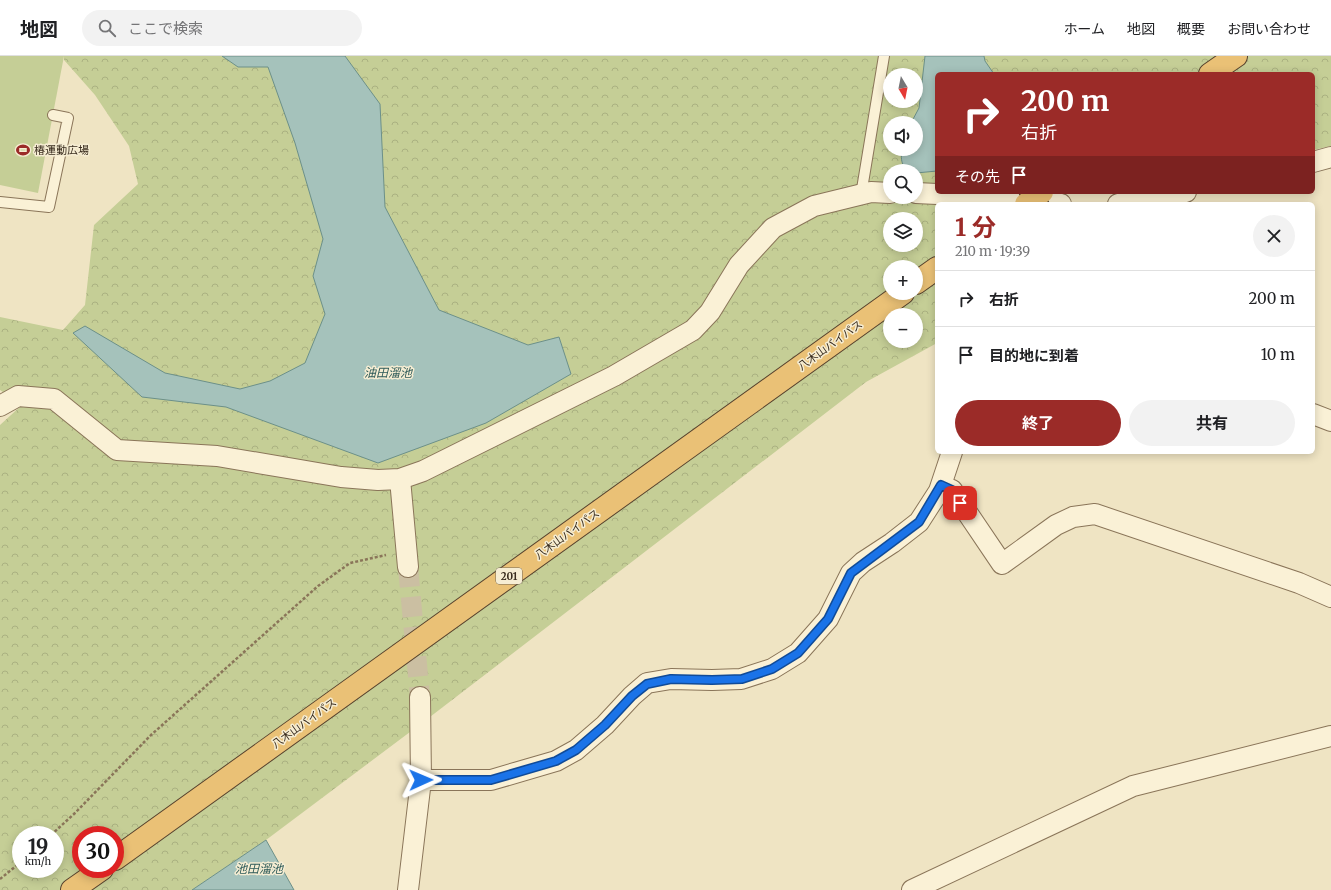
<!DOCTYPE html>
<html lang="ja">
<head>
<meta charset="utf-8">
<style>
  :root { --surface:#fff; --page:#f2f2f2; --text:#202124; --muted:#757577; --line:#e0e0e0; --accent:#9b2b28 }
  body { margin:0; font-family:Merriweather,"Noto Sans JP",serif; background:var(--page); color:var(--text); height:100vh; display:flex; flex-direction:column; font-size:15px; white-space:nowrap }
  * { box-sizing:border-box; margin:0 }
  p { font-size:13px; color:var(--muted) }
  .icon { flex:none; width:22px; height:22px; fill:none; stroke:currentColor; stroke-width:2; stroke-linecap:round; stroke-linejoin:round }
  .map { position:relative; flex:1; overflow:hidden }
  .drawer { position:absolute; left:935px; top:146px; width:380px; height:252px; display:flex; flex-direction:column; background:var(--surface); border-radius:6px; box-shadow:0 2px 10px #0003 }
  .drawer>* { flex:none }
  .top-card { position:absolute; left:935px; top:16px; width:380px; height:122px; border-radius:6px; box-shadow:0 2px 10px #0003; background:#9b2b28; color:#fff; overflow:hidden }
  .needle { width:26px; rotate:170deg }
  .tools { position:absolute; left:883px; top:12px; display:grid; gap:8px }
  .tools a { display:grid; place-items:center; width:40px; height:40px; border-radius:50%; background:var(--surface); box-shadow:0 2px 10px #0003; font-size:20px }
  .speed { position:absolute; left:12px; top:770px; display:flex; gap:8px; font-size:20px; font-weight:700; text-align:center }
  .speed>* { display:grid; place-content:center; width:52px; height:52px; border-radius:50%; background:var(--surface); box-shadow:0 2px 10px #0003; line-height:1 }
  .speed small { font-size:10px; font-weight:400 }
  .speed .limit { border:6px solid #d22; background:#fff; color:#111 }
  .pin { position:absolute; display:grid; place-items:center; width:34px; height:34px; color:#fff; margin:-17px; border-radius:8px; box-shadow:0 2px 6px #0006 }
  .me { position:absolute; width:44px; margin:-22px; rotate:89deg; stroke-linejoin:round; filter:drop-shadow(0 0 3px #0008) }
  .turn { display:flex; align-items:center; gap:14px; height:84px; padding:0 20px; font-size:18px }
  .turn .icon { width:52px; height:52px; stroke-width:2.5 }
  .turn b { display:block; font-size:28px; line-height:34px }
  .then { display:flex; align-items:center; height:38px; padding:0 20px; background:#0003; gap:8px; font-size:15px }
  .round { display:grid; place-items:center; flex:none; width:42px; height:42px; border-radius:21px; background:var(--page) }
  .headline { display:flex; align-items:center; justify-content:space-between; height:68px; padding:0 20px }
  h1 { font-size:24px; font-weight:700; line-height:30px; color:var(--accent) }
  .cta { display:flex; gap:8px; margin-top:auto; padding:8px 20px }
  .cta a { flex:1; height:46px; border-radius:24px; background:var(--accent); color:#fff; font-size:16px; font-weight:700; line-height:46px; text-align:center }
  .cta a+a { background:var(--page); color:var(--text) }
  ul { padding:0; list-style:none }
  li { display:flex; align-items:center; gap:12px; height:56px; padding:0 20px; border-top:1px solid var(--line) }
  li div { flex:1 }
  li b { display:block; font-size:15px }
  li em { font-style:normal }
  header { display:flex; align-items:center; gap:24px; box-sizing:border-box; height:56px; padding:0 20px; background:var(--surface); border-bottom:1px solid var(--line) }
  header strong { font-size:19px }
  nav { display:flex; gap:22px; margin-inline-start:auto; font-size:14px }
  .search { width:280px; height:36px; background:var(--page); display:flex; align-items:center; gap:10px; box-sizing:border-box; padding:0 14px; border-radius:22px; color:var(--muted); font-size:15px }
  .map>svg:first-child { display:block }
  .grass { fill:#c5ce96 }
  .forest { fill:url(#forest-crowns); fill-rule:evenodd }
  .water { fill:#a5c2bb; stroke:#6c9089 }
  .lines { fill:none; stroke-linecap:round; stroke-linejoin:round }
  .minor-tunnel { stroke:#cbbfa2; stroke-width:20; stroke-dasharray:20 10; stroke-linecap:butt }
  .service-casing { stroke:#8a7559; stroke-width:12 }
  .minor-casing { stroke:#8a7559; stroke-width:22 }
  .trunk-casing { stroke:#58432e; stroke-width:24 }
  .path { stroke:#8a7559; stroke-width:2.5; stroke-dasharray:3 2; stroke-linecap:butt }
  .service { stroke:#faf1d6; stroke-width:10 }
  .minor { stroke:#faf1d6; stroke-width:20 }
  .trunk { stroke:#eac176; stroke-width:22 }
  .trunk-bridge-casing { stroke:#58432e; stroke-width:24; stroke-linecap:butt }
  .trunk-bridge { stroke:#eac176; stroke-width:22 }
  .route-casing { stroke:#114b97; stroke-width:10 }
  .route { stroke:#1a73e8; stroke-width:7 }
  .labels { text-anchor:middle; stroke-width:3; stroke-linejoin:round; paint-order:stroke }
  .shield { fill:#f6edd3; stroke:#726654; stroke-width:1 }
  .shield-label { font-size:10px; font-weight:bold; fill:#392c1e }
  .poi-label { font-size:11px; fill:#392c1e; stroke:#f6edd3; text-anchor:start }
  .street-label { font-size:11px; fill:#392c1e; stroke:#f6edd3 }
  .water-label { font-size:12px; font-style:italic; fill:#2d5a58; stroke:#f6edd3 }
</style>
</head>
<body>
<header>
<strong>地図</strong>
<div class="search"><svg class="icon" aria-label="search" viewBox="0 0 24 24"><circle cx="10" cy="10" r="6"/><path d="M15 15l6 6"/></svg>ここで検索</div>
<nav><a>ホーム</a><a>地図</a><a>概要</a><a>お問い合わせ</a></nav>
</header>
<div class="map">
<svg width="1331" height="834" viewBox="0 0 1331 834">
  <defs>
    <pattern id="forest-crowns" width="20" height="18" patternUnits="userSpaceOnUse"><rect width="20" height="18" fill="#c5ce96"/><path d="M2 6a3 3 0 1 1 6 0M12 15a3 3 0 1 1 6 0" fill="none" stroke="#aab181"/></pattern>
  </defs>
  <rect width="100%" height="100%" fill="#efe4c3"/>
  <path class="grass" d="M0,0H64L38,137L0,129Z"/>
  <path class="forest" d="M64,0H1331V90L1313,94V18H937V136L986,148H937V287L866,326L426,664L266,784L192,834H0V369L22,349L0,334V261L63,274L85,249L94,169L138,128L129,90L95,39L64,4ZM890,19H916V45H890ZM890,67H916V93H890ZM890,115H916V141H890ZM890,163H916V189H890ZM890,211H916V237H890ZM890,259H916V285H890ZM21,779H55V813H21ZM81,779H115V813H81Z"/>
  <path class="water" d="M222,0H345L380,48L385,151L439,254L528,289L559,281L571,318L486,367L378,407L226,351L142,341L73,277L85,270L165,317L240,333L270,325L305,307L325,258L313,220L323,183L295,87L268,11H238Z
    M925,0H984L985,5L994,18H937V115L916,117V115C902,115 900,105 902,93H916V67H911L919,52Z
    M266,784L294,834H192Z"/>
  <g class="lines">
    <path class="minor-tunnel" d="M408,511L420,641"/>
    <g class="service-casing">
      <path id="service" d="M861,139L884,0
        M0,146L49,151L68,62L53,59"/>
    </g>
    <g class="minor-casing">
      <path id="minor" d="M1313,106L1331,101
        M916,137L1001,141L1061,148
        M1118,148L1186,136
        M0,350L18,340L54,343L117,394L217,400L341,421L378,424L400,423L423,415L614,320L693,274L710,256L739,209L773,172L814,150L871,136L890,137
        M1313,358L1331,365
        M400,423L408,511
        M941,429L952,434L1002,508L1056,469L1073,461L1095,458L1299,527L1331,541
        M421,724H491L556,705L576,694L605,669L632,640L647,627L671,623L712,624L741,623L772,613L798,597L828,563L851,517L863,506L892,487L919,466L939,435L952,396
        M408,834L421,724L420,641
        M912,834L1133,730L1331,680"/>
    </g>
    <g class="trunk-casing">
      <path id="trunk" d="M1210,18L1236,0
        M916,227L937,212
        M115,803L903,237
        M72,834L102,813"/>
    </g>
    <path class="path" d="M51,779L75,757L151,679L318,530L350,507L386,499
      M0,823L21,806"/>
    <use href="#service" class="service"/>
    <use href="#minor" class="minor"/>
    <use href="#trunk" class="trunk"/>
    <g class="trunk-bridge-casing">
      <path id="trunk-bridge" d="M1026,148L1042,136"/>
    </g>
    <use href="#trunk-bridge" class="trunk-bridge"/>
  </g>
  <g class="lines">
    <g class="route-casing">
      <path id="route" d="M421,724H491L556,705L576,694L605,669L632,640L647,628L671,623L712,624L742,623L772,613L798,597L828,563L851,517L919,466L941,429L952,434L960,447"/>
    </g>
    <use href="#route" class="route"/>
  </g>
  <defs>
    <g id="stadium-bare" transform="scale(1.08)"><path d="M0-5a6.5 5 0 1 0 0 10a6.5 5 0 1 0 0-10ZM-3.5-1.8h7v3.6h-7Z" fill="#9b2b28" stroke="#f6edd3" stroke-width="2.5" paint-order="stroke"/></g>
  </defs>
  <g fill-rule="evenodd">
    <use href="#stadium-bare" x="23" y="94"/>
  </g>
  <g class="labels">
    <rect class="shield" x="496" y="512" width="26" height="16" rx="3"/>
    <g class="shield-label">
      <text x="509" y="524">201</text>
    </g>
    <g class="poi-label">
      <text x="34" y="98">椿運動広場</text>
    </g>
    <g class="street-label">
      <text transform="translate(830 289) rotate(-36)" y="4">八木山バイパス</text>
      <text transform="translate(567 478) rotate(-36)" y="4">八木山バイパス</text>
      <text transform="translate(304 667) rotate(-36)" y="4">八木山バイパス</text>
    </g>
    <g class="water-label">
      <text x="388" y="321">油田溜池</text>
      <text x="259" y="817">池田溜池</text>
    </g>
  </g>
</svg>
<div class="tools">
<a><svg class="needle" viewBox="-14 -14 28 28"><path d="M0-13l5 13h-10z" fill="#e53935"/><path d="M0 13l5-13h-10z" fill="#757577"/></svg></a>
<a><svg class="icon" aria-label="sound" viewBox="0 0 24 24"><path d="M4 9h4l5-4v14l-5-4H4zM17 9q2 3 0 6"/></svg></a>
<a><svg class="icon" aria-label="search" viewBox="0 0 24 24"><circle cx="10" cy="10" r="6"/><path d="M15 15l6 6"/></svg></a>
<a><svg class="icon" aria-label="layers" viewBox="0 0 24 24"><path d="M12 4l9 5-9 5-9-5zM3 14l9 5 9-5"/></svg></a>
<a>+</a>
<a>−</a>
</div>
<div class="speed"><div>19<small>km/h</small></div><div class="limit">30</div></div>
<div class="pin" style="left:960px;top:447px;background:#d93025"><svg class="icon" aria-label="arrive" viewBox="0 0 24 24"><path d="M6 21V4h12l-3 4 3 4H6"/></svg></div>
<svg class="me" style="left:421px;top:724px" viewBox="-20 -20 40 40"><path d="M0-17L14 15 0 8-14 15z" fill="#1a73e8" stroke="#fff" stroke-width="4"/></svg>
<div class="top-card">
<div class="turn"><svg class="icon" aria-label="right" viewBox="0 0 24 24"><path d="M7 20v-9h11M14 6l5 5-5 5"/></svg><div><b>200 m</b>右折</div></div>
<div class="then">その先<svg class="icon" aria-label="arrive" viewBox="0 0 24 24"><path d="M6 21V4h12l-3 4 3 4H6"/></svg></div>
</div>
<section class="drawer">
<div class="headline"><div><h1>1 分</h1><p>210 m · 19:39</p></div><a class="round"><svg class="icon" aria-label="close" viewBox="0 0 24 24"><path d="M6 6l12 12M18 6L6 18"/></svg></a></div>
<ul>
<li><svg class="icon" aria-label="right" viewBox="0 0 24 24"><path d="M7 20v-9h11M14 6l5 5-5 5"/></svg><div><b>右折</b></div><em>200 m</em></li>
<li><svg class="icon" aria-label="arrive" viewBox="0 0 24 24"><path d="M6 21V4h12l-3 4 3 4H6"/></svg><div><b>目的地に到着</b></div><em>10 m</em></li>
</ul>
<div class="cta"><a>終了</a><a>共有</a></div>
</section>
</div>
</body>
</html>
